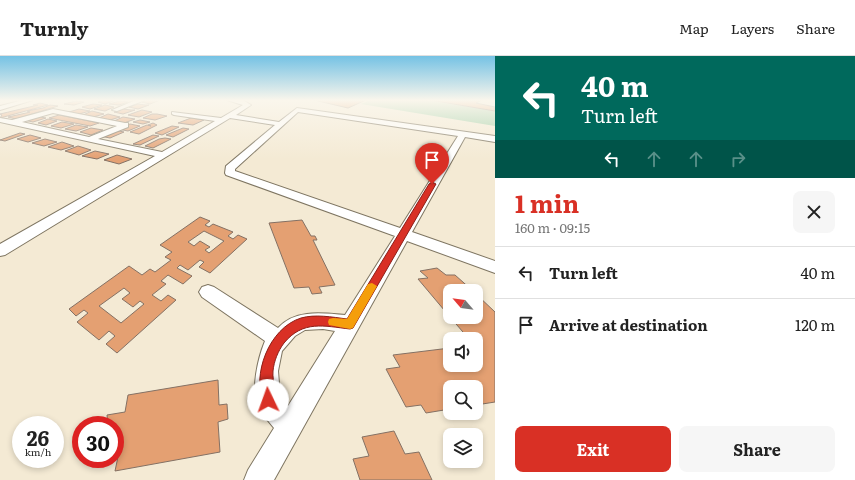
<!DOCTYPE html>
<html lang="en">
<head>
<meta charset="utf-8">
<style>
  :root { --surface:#fff; --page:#f6f6f6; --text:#222; --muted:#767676; --line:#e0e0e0; --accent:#d93025 }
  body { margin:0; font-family:Literata,serif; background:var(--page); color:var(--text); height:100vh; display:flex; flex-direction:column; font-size:15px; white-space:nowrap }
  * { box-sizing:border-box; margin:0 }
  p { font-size:13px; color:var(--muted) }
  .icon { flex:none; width:22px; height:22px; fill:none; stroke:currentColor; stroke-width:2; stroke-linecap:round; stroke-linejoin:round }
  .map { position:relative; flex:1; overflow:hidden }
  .side { display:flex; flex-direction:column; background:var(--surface); width:360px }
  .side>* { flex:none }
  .top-card { background:#00695c; color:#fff; overflow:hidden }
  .needle { width:26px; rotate:298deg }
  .controls { position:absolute; left:443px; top:228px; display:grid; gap:8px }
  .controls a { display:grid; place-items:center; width:40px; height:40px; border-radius:8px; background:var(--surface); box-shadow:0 2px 6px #0003; font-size:20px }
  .speed { position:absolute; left:12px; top:360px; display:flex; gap:8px; font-size:20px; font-weight:700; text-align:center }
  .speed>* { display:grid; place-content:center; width:52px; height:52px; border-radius:50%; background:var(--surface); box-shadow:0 2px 6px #0003; line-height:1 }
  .speed small { font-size:10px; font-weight:400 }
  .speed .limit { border:6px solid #d22; background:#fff; color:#111 }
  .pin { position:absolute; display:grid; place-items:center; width:34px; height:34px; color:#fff; margin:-41px -17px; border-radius:50% 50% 50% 0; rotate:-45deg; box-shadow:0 0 4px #0007 }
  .pin .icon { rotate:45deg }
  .me { position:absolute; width:44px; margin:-22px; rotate:357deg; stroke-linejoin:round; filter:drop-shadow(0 0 3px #0008) }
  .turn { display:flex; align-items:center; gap:14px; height:84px; padding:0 20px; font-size:18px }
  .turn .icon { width:52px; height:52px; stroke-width:2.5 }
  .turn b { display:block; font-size:28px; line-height:34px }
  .lanes { display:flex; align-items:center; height:38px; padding:0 20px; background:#0003; justify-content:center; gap:20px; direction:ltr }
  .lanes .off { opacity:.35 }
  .round { display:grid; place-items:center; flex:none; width:42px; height:42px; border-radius:8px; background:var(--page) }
  .summary { display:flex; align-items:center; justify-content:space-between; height:68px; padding:0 20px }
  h1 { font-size:24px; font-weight:700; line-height:30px; color:var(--accent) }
  .button { display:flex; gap:8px; margin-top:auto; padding:8px 20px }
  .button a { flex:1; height:46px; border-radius:8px; background:var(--accent); color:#fff; font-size:16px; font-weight:700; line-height:46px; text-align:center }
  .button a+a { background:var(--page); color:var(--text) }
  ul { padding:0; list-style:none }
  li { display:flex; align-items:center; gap:12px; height:52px; padding:0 20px; border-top:1px solid var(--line) }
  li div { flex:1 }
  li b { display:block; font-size:15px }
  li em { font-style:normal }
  header { display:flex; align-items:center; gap:24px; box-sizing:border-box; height:56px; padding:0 20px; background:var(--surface); border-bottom:1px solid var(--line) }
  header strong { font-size:19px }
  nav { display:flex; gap:22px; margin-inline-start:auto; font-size:14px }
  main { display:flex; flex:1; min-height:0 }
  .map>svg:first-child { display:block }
  .green { fill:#9ecea6 }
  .building { fill:#e4a072; stroke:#847164; fill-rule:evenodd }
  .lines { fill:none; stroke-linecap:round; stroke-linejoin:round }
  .street-casing { stroke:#7e7561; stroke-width:2 }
  .street { fill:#fff; fill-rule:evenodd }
  .route { fill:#d93025; stroke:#8d1f18 }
  .slow { fill:#f59e0b }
</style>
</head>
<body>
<header>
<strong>Turnly</strong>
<nav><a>Map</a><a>Layers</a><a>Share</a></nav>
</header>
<main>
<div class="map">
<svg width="495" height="424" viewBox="0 0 495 424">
  <rect width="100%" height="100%" fill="#f4ead4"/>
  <path class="green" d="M370,44H426L495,55V70L361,48Z"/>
  <path class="building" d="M103,44H116L105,48L98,46Z
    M147,44L157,45L160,44L150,48L142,46Z
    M314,44H366L348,52Z
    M430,44H482L476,47L495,51V55Z
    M76,45L84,46L74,49L64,48Z
    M120,45L128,46L119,49L109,48Z
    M40,47L48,49L0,62L2,59L0,58L38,49H33Z
    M93,48L102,49L90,53L82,51Z
    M138,48L145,49H149L138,53L129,51Z
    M50,49L58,50L16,63L8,61L26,57L30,56L27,55L43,52Z
    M105,49L114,51L105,55L94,53Z
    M79,53L90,55L79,58L69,56Z
    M123,53L131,54H135L123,58L114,56Z
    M142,54L152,56L139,61L128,59Z
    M92,55L104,58L93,61L83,59Z
    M108,58L120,61L110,64L99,62Z
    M152,58H157L167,60L155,64L143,62Z
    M59,59L99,67L90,70L49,62Z
    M35,60L46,62L33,66L24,64Z
    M123,61L135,63L124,67L114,65Z
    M191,62L204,64L193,69L178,67Z
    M48,63L57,65L46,69L38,67Z
    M140,64L150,66L143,68L133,66Z
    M62,66L74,68L61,72L51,70Z
    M153,67L157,69L139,78L130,76L147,69L151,70L148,69Z
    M130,68L140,70L128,75L118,73Z
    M76,69L88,71L76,75L65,73Z
    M172,70L179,71L162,79L155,77Z
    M91,72L103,74L91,79L80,76Z
    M183,72L189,73L173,81L166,79Z
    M114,74L124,76L110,82L100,80Z
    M20,77L25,78L5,85L0,84Z
    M30,79L41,82L28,86L17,83Z
    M153,79L159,80L140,89L133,88Z
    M165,82L171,83L153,92L145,90L159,83Z
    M45,83L57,86L44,90L32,87Z
    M62,86L74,90L61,94L48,91Z
    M78,90L91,94L79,99L65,95Z
    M95,95L109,98L97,103L82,100Z
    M117,99L132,103L119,108L104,104Z
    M200,161L210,165L205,169L209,171L213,168L233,176L228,180L233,183L238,179L247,183L210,217L199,211L204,206L200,204L188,214L180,209L177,212L192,220L183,228L168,219L161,225L166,228L152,239L161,245L168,239L176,244L117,297L106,288L115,280L109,275L99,284L77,266L88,257L84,254L76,260L69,253L129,210L142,219L150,213L155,216L171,204L165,201L172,196L160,189ZM204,175L224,185L209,197L205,194L210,191L200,185L194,190L188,186ZM124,232L130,237L122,243L133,251L140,245L144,248L121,267L99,250Z
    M302,164L311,180H315L317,184H313L335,229L319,231L322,237L312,238L309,231L294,232L269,167Z
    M437,212L446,219H455L473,235H450V261L418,223L428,222L420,215Z
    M476,238L495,256V346L476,349V331H450V353L426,357L421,349L406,351L386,313L400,311L393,299L450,292V309H476V293L478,291L476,283H469L450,261H476Z
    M218,324L219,349L227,348L228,363L218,366L220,396L115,415L119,396L115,397V369H108L107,359L125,356L128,339Z
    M394,375L405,398L419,396L432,424H360L353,403L369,400L362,381Z"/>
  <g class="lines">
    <g class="street-casing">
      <path id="street" d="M23,44H33L0,54V50Z
        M136,44H145L117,55L112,54Z
        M227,44H243L251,49L236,59L279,66L297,52L495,80V86L465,81L412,176L495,205V217L407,185L274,424H244L248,414L274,372C269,366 263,359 259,352C250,335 258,302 265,285L202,241L199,236L202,231L208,229L214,231L278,272C295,253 322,257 345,259L395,180L226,119L225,117L226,110L275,69L230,62L5,199L0,200V188L155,100L0,66V62L12,64L53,53L125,67H128V71L98,83L162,96L215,65L174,59L172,58V56L221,62L243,49ZM298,56L458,80L400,172L235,115V113ZM53,57L117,70L89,81L22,66ZM323,273L335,275L288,350L280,340L278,315L282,295L295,280L305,274Z"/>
    </g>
    <use href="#street" class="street"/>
  </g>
  <linearGradient id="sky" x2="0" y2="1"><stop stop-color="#75c2e4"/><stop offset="0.43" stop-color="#faf6ec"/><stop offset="1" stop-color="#faf6ec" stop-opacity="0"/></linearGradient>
  <rect width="495" height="103" fill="url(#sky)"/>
  <path class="route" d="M432,126L436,128L353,272L350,273C324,270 303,264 284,287C278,295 274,305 273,315C272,326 278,338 273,349L268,351L264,349C251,319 269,272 301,262C315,258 332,261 347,263L429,128Z"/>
  <path class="slow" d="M372,227L377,230L353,272L350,273L329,269L328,266L329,263L333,262L347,263L368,228Z"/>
</svg>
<div class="controls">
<a><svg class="needle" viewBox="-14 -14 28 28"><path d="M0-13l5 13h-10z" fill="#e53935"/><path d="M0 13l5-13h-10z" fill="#767676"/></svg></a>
<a><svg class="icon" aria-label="sound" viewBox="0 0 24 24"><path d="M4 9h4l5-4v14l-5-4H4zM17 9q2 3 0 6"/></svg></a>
<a><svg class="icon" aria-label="search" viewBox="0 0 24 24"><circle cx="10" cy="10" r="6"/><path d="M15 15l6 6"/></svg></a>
<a><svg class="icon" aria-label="layers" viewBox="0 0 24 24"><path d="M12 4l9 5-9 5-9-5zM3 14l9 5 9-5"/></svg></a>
</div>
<div class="speed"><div>26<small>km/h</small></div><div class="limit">30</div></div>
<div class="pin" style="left:432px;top:128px;background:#d93025"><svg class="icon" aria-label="arrive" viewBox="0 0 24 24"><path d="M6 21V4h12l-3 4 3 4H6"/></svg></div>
<svg class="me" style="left:268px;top:344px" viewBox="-20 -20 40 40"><circle r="19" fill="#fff"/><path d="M0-13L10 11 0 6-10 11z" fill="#d93025"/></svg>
</div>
<section class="side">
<div class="top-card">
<div class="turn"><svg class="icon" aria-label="left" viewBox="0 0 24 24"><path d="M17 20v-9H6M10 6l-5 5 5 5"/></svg><div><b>40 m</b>Turn left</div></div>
<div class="lanes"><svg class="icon" aria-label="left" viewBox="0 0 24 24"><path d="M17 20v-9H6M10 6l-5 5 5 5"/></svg><svg class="icon off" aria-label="ahead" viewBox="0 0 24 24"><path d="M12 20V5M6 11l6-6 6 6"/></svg><svg class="icon off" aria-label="ahead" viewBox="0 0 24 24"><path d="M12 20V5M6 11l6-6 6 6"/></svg><svg class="icon off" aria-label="right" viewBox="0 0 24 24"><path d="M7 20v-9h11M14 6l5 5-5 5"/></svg></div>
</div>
<div class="summary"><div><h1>1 min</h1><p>160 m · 09:15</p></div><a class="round"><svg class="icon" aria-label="close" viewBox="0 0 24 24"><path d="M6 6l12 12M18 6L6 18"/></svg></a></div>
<ul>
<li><svg class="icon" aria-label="left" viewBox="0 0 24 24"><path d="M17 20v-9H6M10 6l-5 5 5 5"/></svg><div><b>Turn left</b></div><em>40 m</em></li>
<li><svg class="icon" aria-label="arrive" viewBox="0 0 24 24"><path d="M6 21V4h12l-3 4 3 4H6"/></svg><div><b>Arrive at destination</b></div><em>120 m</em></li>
</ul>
<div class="button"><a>Exit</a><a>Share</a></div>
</section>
</main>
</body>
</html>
